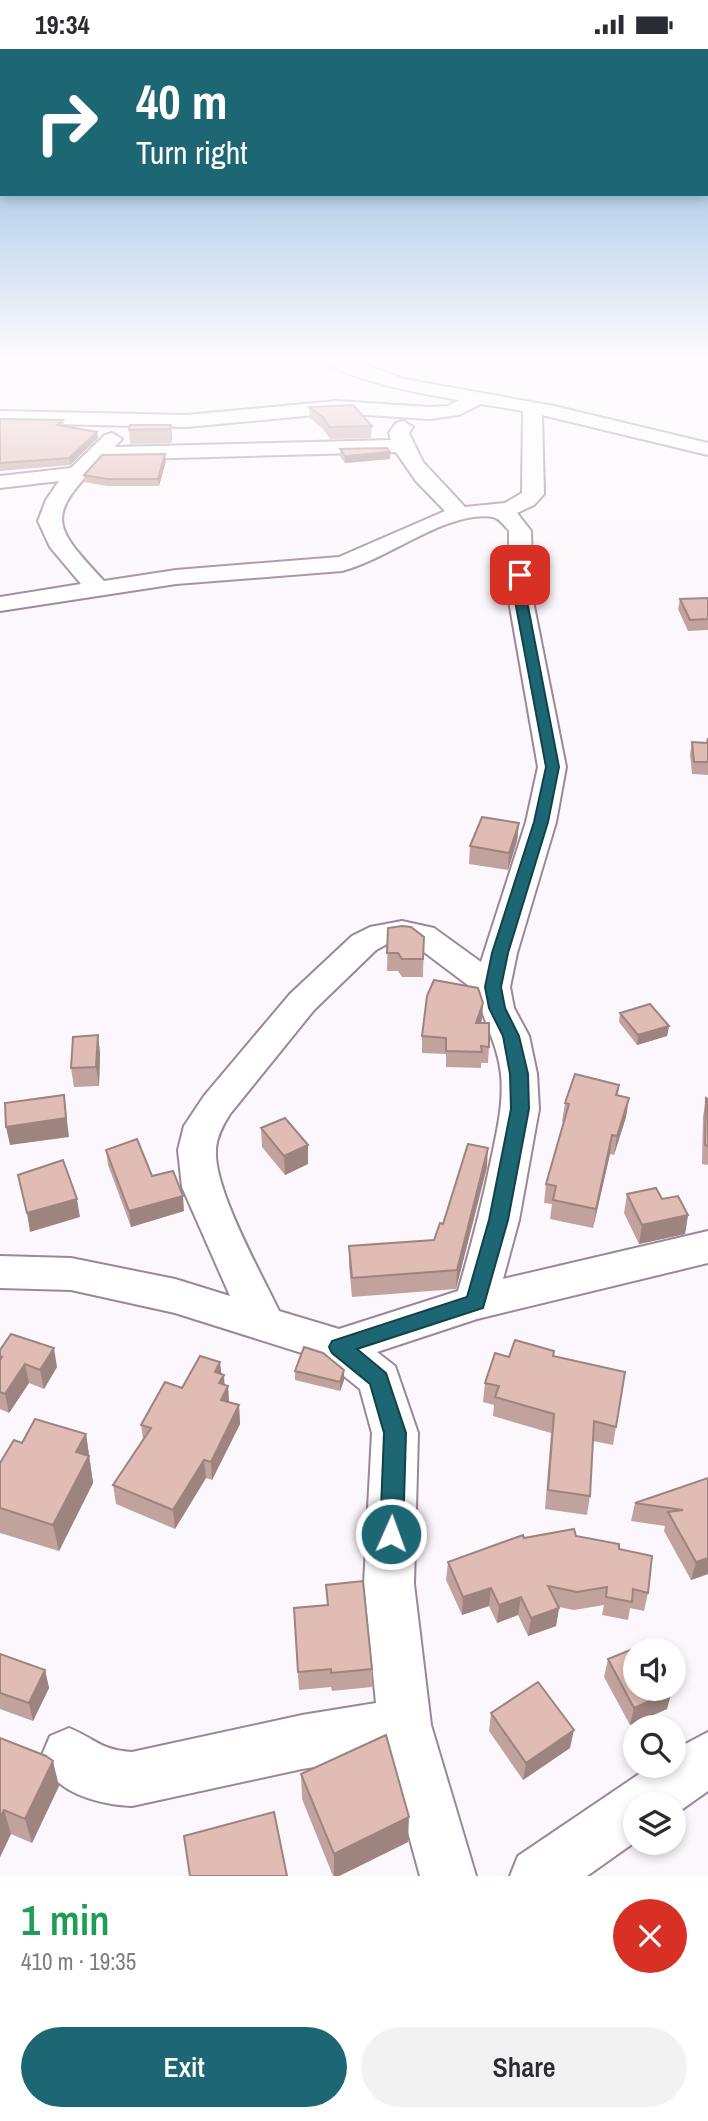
<!DOCTYPE html>
<html lang="en">
<head>
<meta charset="utf-8">
<style>
  :root { --surface:#fff; --page:#f2f2f3; --text:#2b2b33; --muted:#7c7c81; --accent:#1d6673 }
  body { margin:0; font-family:"Archivo Narrow",sans-serif; background:var(--page); color:var(--text); height:100vh; display:flex; flex-direction:column; font-size:26px; white-space:nowrap }
  * { box-sizing:border-box; margin:0 }
  p { font-size:23px; color:var(--muted) }
  .icon { flex:none; width:38px; height:38px; fill:none; stroke:currentColor; stroke-width:2; stroke-linecap:round; stroke-linejoin:round }
  .map { position:relative; height:1827px; overflow:hidden }
  .details { display:flex; flex-direction:column; background:var(--surface); flex:1 }
  .details>* { flex:none }
  .banner { position:absolute; left:0px; top:0px; width:709px; height:147px; box-shadow:0 4px 10px #0003; background:#1d6673; color:#fff; overflow:hidden }
  .controls { position:absolute; left:623px; top:1589px; display:grid; gap:14px }
  .controls a { display:grid; place-items:center; width:63px; height:63px; border-radius:50%; background:var(--surface); box-shadow:0 4px 10px #0003; font-size:35px }
  .pin { position:absolute; display:grid; place-items:center; width:60px; height:60px; color:#fff; margin:-30px; border-radius:14px; box-shadow:0 4px 10px #0006 }
  .me { position:absolute; width:77px; margin:-38px; rotate:2deg; stroke-linejoin:round; filter:drop-shadow(0 0 5px #0008) }
  .turn { display:flex; align-items:center; gap:24px; height:147px; padding:0 21px; font-size:32px }
  .turn .icon { width:91px; height:91px; stroke-width:2.5 }
  .turn b { display:block; font-size:49px; line-height:60px }
  .round { display:grid; place-items:center; flex:none; width:74px; height:74px; border-radius:37px; background:var(--page) }
  .overview { display:flex; align-items:center; justify-content:space-between; height:119px; padding:0 21px }
  h1 { font-size:42px; font-weight:600; line-height:52px; color:#1e9e55 }
  .cta { display:flex; gap:14px; margin-top:auto; padding:14px 21px }
  .cta a { flex:1; height:80px; border-radius:42px; background:var(--accent); color:#fff; font-size:28px; font-weight:600; line-height:80px; text-align:center }
  .cta a+a { background:var(--page); color:var(--text) }
  .status { display:flex; justify-content:space-between; align-items:center; height:49px; padding:0 35px; background:var(--surface); direction:ltr }
  .status svg { height:19px; fill:currentColor }
  .map>svg:first-child { display:block }
  .lines { fill:none; stroke-linecap:round; stroke-linejoin:round }
  .minor-casing { stroke:#9c869c; stroke-width:4 }
  .minor { fill:#fff; fill-rule:evenodd }
  .wall { fill:#c1a29c }
  .shaded-wall { fill:#9d847f }
  .building { fill:#e0bcb5; stroke:#9d847f; stroke-width:2 }
  .route { fill:#1d6673; stroke:#13424b; stroke-width:2 }
</style>
</head>
<body>
<div class="status"><b>19:34</b><svg viewBox="0 0 49 12"><path d="M0 12V9h3v3zM5 12V6h3v6zM10 12V3h3v9zM15 12V0h3v12zM26 1h20v11H26zM47 4h2v5h-2z"/></svg></div>
<div class="map">
<svg width="708" height="1827" viewBox="0 0 708 1827">
  <rect width="100%" height="100%" fill="#fcf7fc"/>
  <g class="lines">
    <g class="minor-casing">
      <path id="minor" d="M318,307H341L404,330L554,357L708,394V406L542,366L544,445L534,456L517,464L531,482L533,552L566,718L556,773L517,904L510,938L514,959L529,987L537,1025L539,1060L519,1171L503,1230L708,1182V1214L477,1270L377,1303L395,1317L418,1384L414,1535L431,1676L476,1827H420L387,1706L302,1720L132,1757C106,1756 69,1748 51,1726C47,1721 45,1712 42,1706L50,1687L69,1679C96,1690 100,1701 132,1703L302,1666L376,1654L364,1535L372,1384L360,1340L324,1311L175,1264L71,1241L0,1239V1207L71,1209L175,1230L230,1247L182,1138L178,1101L184,1077L204,1047L290,945L352,887L370,878L402,872L434,879L481,913L526,773L538,718L509,552V482C505,477 500,470 493,468C447,461 387,511 342,522L176,535L0,562V548L81,535L50,498L38,472L46,451L59,432L0,439V427L71,419L105,386L112,384L122,390L114,398L391,391L389,384L396,374L403,372L413,378L409,384L423,413L465,458L505,454L522,444L523,362L481,355L459,366L429,370L336,364L187,378L0,374V362L187,366L336,352L429,358L448,357L459,351C428,346 338,330 318,307ZM396,403L416,432L445,462L339,508L176,521L104,532C52,476 45,468 102,411ZM402,892L412,894L477,943C482,971 498,995 501,1025C504,1054 497,1082 491,1111C482,1155 471,1198 458,1242L339,1280L279,1262C261,1224 213,1139 216,1100C217,1087 223,1076 230,1065L314,961L376,901L389,894Z
        M708,1683V1742L674,1766V1755H635V1793L587,1827H510L518,1807L651,1717H674V1701Z"/>
    </g>
    <use href="#minor" class="minor"/>
  </g>
  <path class="wall" d="M309,358L372,377L371,389L330,390L323,380L310,369Z
    M0,370L63,371L64,377L97,383L98,389L70,416L0,422Z
    M171,376L172,390L171,394L130,395L129,381Z
    M340,400L390,403V410L345,414L340,407Z
    M166,412L159,437H107L84,433V426Z
    M708,549V581L688,582L678,560L680,550Z
    M708,689V726L692,725L690,705L692,693L707,694Z
    M519,774L517,792L508,821L469,815L470,797Z
    M388,879L424,888L423,928H402L398,922H387Z
    M483,954L481,974L489,998L488,1014H481V1019L446,1018V1005L422,1004V987Z
    M620,964L669,977L667,987L637,996L619,973Z
    M98,986L100,1005L99,1037L74,1038L71,1019Z
    M619,1036L618,1047L629,1049L626,1068L614,1106L610,1105L593,1179L550,1170L552,1155L544,1154L546,1135L564,1073H562L565,1054Z
    M706,1049L708,1050V1116L702,1115L703,1068Z
    M261,1079L308,1115L285,1126L262,1098Z
    M106,1101L152,1127L184,1162L131,1178L108,1116Z
    M487,1118L456,1240L352,1248L349,1216V1197L434,1191L443,1175Z
    M627,1145L662,1150L688,1166L685,1185L639,1195L624,1164Z
    M0,1301L57,1318L44,1340L29,1334L9,1364L0,1360Z
    M554,1302V1307L625,1323L613,1396L593,1392L590,1447L587,1466L545,1460L551,1384L493,1367L494,1356L483,1353L485,1334L509,1308Z
    M344,1321V1331L340,1342L295,1331V1322Z
    M221,1326L224,1336L228,1337L229,1353L239,1356L240,1375L212,1431L206,1429L175,1480L116,1455L113,1436L143,1390L141,1376L182,1339Z
    M86,1385L93,1434L59,1502L0,1484V1414L22,1394Z
    M708,1429V1525L691,1531L664,1482L665,1477L631,1472L635,1454Z
    M576,1487L648,1544L644,1562L630,1559L628,1571L602,1566L604,1556L574,1561L559,1558L556,1577L528,1587L518,1566L497,1574L489,1557L462,1566L446,1531L448,1513L524,1489Z
    M326,1536L372,1620V1638L332,1642L331,1638L299,1641L294,1559L327,1556Z
    M0,1605L45,1621L49,1639L33,1672L0,1660Z
    M608,1610L667,1660L630,1676L604,1628Z
    M491,1664L570,1699L523,1731L489,1682Z
    M0,1689L59,1737L32,1794L11,1785L0,1808Z
    M301,1725L408,1793L339,1827H333L302,1750Z"/>
  <path class="shaded-wall" d="M171,376L172,390L171,394L170,380Z
    M97,383L98,389L70,416L69,409Z
    M390,403V410L345,414V407Z
    M165,405L166,412L159,437L158,430Z
    M519,774L517,792L508,821L509,804Z
    M483,954L482,971L475,990L476,974Z
    M669,977L667,987L637,996L638,986Z
    M98,986L100,1005L99,1037L96,1018Z
    M64,1046L69,1088L10,1096L6,1078Z
    M629,1049L626,1068L614,1106L617,1087Z
    M612,1086L610,1105L593,1179L596,1160Z
    M308,1096V1115L285,1126L284,1107Z
    M488,1099L487,1118L456,1240L457,1221Z
    M183,1147L184,1162L131,1178L129,1162Z
    M77,1150L80,1168L30,1183L27,1164Z
    M688,1166L685,1185L639,1195L642,1176Z
    M54,1299L57,1318L44,1340L40,1321Z
    M220,1313L222,1330L224,1326L225,1343L228,1337L229,1356L223,1370L215,1323Z
    M25,1315L29,1334L9,1364L5,1345Z
    M344,1321V1331L340,1342V1333Z
    M239,1356L240,1375L212,1431L211,1413Z
    M86,1385L93,1434L59,1502L53,1476L76,1403Z
    M204,1411L206,1429L175,1480L173,1461Z
    M708,1509V1525L691,1531L696,1513Z
    M491,1539L489,1557L462,1566L463,1548Z
    M521,1548L518,1566L497,1574L499,1556Z
    M559,1559L556,1577L528,1587L531,1569Z
    M45,1621L49,1639L33,1672L29,1654Z
    M672,1642L667,1660L630,1676L634,1659Z
    M574,1681L570,1699L523,1731L526,1714Z
    M53,1712L59,1737L32,1794L25,1770Z
    M4,1761L11,1785L0,1808V1768Z
    M409,1768L408,1793L339,1827H334V1805Z"/>
  <path class="building" d="M353,356L372,377L329,378L323,368L309,358Z
    M0,370L63,371L57,376L97,383L69,409L0,414Z
    M130,376H171L170,380L129,381Z
    M387,399L390,403L345,407L340,400Z
    M165,405L158,430H107L84,426L102,406Z
    M708,549V570L690,571L680,550Z
    M708,689V713H694L692,693L707,694Z
    M482,768L519,774L509,804L470,797Z
    M402,877L411,878L424,888L423,910H402L398,904H387L388,879Z
    M434,931L478,939L483,954L476,974H489V998L481,997L482,1003L446,1002V989L422,987L427,947Z
    M650,955L669,977L638,986L620,964Z
    M98,986L96,1018L71,1019L73,988Z
    M575,1025L619,1036L616,1046L629,1049L617,1087L612,1086L596,1160L553,1151L556,1137L546,1135L569,1055L565,1054Z
    M64,1046L66,1069L6,1078L5,1054Z
    M706,1049L708,1050V1097L705,1096Z
    M285,1069L308,1096L284,1107L261,1079Z
    M137,1090L152,1127L173,1122L183,1147L129,1162L106,1101Z
    M468,1095L488,1099L457,1221L352,1229L349,1197L434,1191L440,1174L443,1175Z
    M63,1111L77,1150L27,1164L18,1126Z
    M656,1139L662,1150L678,1147L688,1166L642,1176L627,1145Z
    M11,1285L54,1299L40,1321L25,1315L5,1345L0,1343V1311L2,1308L0,1307V1301Z
    M515,1291L554,1302L553,1307L625,1323L616,1378L594,1372L590,1447L548,1441L554,1365L495,1348L499,1337L485,1334L495,1304L509,1308Z
    M304,1298L323,1304L344,1321L340,1333L295,1322Z
    M200,1307L220,1313L215,1323L224,1326L219,1334L228,1337L221,1351L239,1356L211,1413L204,1411L173,1461L113,1436L151,1379L141,1376L165,1333L182,1339Z
    M35,1370L86,1385L76,1403L89,1407L53,1476L0,1459V1414L14,1391L22,1394Z
    M708,1429V1509L696,1513L668,1463L683,1461L635,1454Z
    M574,1480L576,1487L619,1495V1500L652,1507L648,1544L633,1540L632,1553L606,1548L607,1538L577,1543L548,1537L559,1559L531,1569L521,1548L499,1556L491,1539L463,1548L448,1513L523,1486L524,1489Z
    M363,1532L372,1620L331,1624V1620L298,1623L294,1559L328,1556L326,1536Z
    M645,1595L649,1601H635V1640H671L672,1642L634,1659L608,1610Z
    M0,1605L45,1621L29,1654L0,1644Z
    M538,1633L574,1681L526,1714L491,1664Z
    M386,1686L409,1768L334,1805L301,1725Z
    M0,1689L46,1707L53,1712L25,1770L4,1761L0,1768Z
    M274,1763L287,1827H190L184,1787Z"/>
  <linearGradient id="sky" x2="0" y2="1"><stop stop-color="#77acd8"/><stop offset="0.55" stop-color="#fefbfe"/><stop offset="1" stop-color="#fefbfe" stop-opacity="0"/></linearGradient>
  <rect width="708" height="563" fill="url(#sky)"/>
  <path class="route" d="M520,522L525,526L527,552L559,718L548,773L508,904L501,938L505,959L519,987L528,1025L529,1060L508,1171L483,1259L357,1300L386,1324L406,1384L403,1485L399,1492L391,1495L383,1492L380,1485L384,1384L370,1335L332,1304L329,1298L332,1292L467,1248L489,1171L511,1060L510,1025L503,987L489,959L485,938L492,904L534,773L546,718L515,552L514,526Z"/>
</svg>
<div class="controls">
<a><svg class="icon" aria-label="sound" viewBox="0 0 24 24"><path d="M4 9h4l5-4v14l-5-4H4zM17 9q2 3 0 6"/></svg></a>
<a><svg class="icon" aria-label="search" viewBox="0 0 24 24"><circle cx="10" cy="10" r="6"/><path d="M15 15l6 6"/></svg></a>
<a><svg class="icon" aria-label="layers" viewBox="0 0 24 24"><path d="M12 4l9 5-9 5-9-5zM3 14l9 5 9-5"/></svg></a>
</div>
<div class="pin" style="left:520px;top:526px;background:#d93025"><svg class="icon" aria-label="arrive" viewBox="0 0 24 24"><path d="M6 21V4h12l-3 4 3 4H6"/></svg></div>
<svg class="me" style="left:391px;top:1485px" viewBox="-20 -20 40 40"><circle r="17" fill="#1d6673" stroke="#fff" stroke-width="3"/><path d="M0-11L8 9 0 5-8 9z" fill="#fff"/></svg>
<div class="banner">
<div class="turn"><svg class="icon" aria-label="right" viewBox="0 0 24 24"><path d="M7 20v-9h11M14 6l5 5-5 5"/></svg><div><b>40 m</b>Turn right</div></div>
</div>
</div>
<section class="details">
<div class="overview"><div><h1>1 min</h1><p>410 m · 19:35</p></div><a class="round" style="background:#d93025;color:#fff"><svg class="icon" aria-label="close" viewBox="0 0 24 24"><path d="M6 6l12 12M18 6L6 18"/></svg></a></div>
<div class="cta"><a>Exit</a><a>Share</a></div>
</section>
</body>
</html>
